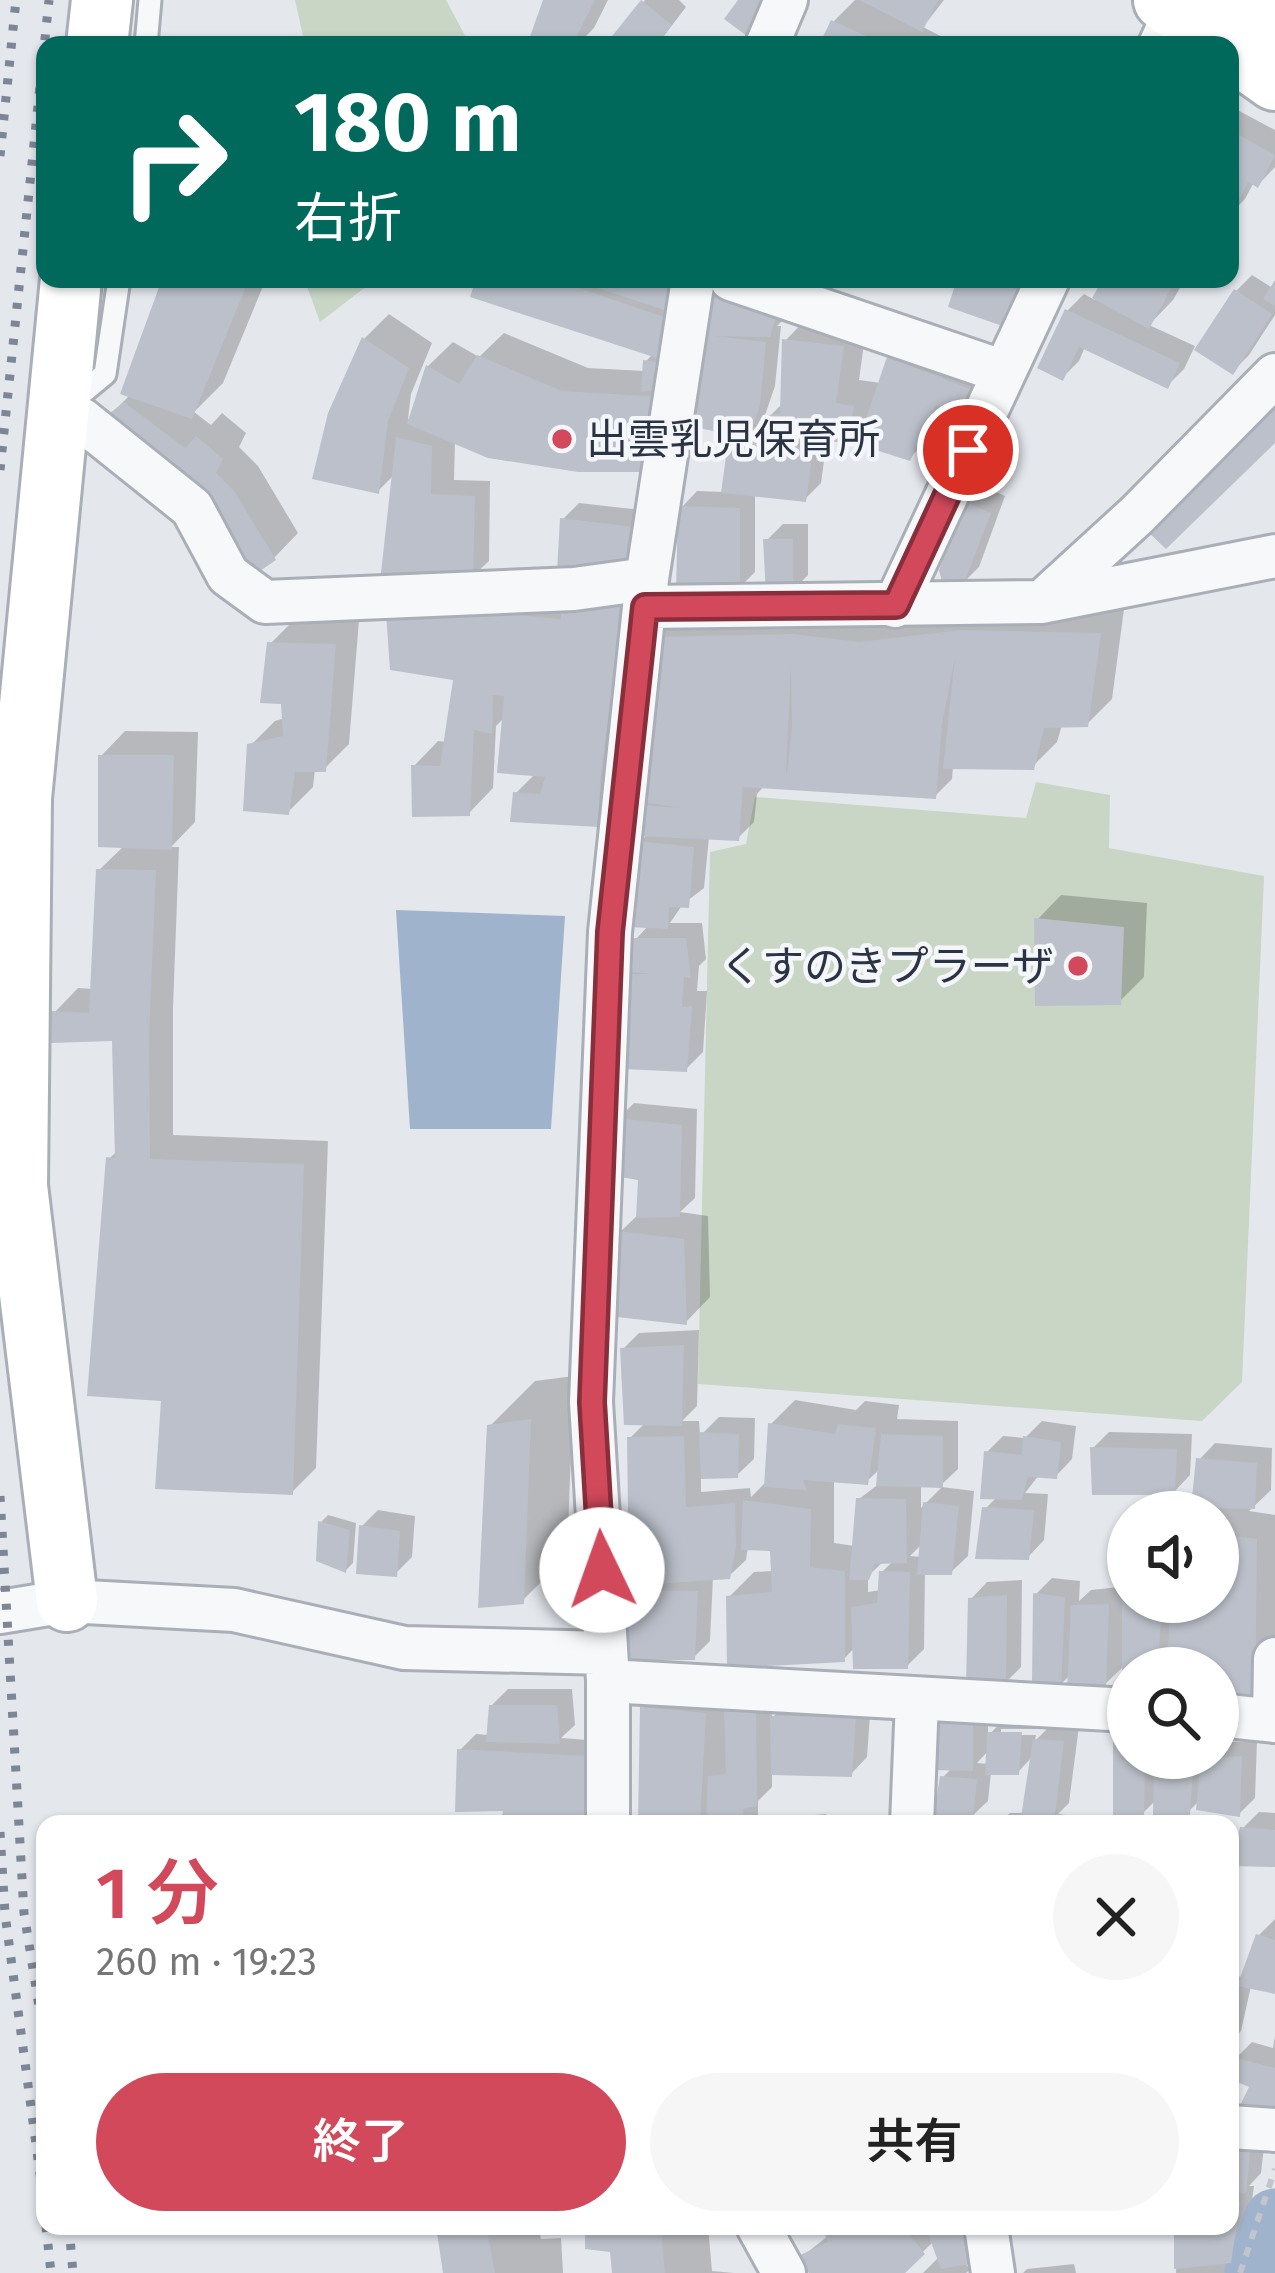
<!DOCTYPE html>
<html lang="ja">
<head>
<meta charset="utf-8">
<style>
  :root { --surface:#fff; --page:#f6f6f6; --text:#222; --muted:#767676; --accent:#d1495b }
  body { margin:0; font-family:"Fira Sans","Noto Sans JP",sans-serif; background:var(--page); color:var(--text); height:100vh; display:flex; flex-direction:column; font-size:45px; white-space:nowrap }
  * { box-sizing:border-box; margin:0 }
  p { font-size:39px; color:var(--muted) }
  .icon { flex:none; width:66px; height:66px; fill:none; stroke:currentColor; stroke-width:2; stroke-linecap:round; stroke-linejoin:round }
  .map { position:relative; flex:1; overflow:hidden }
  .sheet { position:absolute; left:36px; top:1815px; width:1203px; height:420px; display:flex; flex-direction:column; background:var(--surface); border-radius:24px; box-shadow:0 3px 9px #0004 }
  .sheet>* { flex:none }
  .hud { position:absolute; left:36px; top:36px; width:1203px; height:252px; border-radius:24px; box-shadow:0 3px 9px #0004; background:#00695c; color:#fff; overflow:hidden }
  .fabs { position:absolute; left:1107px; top:1491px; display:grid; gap:24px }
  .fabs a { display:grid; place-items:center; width:132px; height:132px; border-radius:50%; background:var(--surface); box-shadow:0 3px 9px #0004; font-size:60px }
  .pin { position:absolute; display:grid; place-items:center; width:102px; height:102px; color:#fff; margin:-51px; border:6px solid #fff; border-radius:50%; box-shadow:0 3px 12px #0007 }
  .me { position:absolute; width:132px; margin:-66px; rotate:357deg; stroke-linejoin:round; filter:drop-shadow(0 0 9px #0008) }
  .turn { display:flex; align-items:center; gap:42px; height:252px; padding:0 60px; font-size:54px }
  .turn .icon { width:156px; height:156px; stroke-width:2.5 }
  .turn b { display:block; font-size:84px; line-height:102px }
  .round { display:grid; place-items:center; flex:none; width:126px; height:126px; border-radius:63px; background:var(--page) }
  .overview { display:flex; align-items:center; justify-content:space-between; height:204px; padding:0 60px }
  h1 { font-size:72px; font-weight:600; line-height:90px; color:var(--accent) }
  .action { display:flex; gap:24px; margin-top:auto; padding:24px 60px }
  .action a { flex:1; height:138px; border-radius:72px; background:var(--accent); color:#fff; font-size:48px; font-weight:600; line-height:138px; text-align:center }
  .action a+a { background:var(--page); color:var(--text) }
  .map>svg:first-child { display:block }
  .green { fill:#c9d6c5 }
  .water { fill:#9fb4cc }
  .shadow { fill:#0003; fill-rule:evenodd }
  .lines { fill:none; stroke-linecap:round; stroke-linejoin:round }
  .river { stroke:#9fb4cc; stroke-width:63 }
  .building { fill:#bbc0ca; fill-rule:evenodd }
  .lane-casing { stroke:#a9aeb7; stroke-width:27 }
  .street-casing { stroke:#a9aeb7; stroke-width:48 }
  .secondary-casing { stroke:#a9aeb7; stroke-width:66 }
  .path { stroke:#c2c5cb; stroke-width:6; stroke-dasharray:9 9; stroke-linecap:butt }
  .lane { stroke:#f7f8fa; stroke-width:21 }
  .street { stroke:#f7f8fa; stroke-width:42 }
  .secondary { stroke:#fff; stroke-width:60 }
  .rail { stroke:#7d8696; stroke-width:9; stroke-dasharray:6 12; stroke-linecap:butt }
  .route-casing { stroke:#882f3b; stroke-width:30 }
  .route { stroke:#d1495b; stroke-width:21 }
  .poi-dot { fill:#d1495b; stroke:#f4f6f9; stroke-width:4.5 }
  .labels { text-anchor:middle; stroke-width:9; stroke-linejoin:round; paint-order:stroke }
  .poi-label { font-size:42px; fill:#2b3445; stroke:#f4f6f9; text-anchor:start }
</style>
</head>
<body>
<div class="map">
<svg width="1275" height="2273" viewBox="0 0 1275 2273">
  <rect width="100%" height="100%" fill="#e4e7ec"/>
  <path class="green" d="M295,0H446L470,45H305Z
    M310,279H376L320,322L306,284Z
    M1036,782L1110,795L1109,848L1264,876L1242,1382L1202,1421L698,1384L710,852L746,844L755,797L1026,818Z"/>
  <path class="water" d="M396,910L565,916L551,1129H410Z"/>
  <path class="shadow" d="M546,0H608L594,28L577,45H531Z
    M645,0H679L686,7L657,45H608Z
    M855,0H944L923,27L958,45H823L834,21Z
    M1048,37L1064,45H1040Z
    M1230,106L1275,130V167L1258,185L1254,182L1245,199L1230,214Z
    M1252,275L1273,288L1275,285V315L1249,355L1233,371L1196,347L1199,348L1236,291Z
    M165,279H266L223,383L194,412L211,425L222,413L246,433L239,447L258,466L298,533L274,558L105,420L131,394Z
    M479,279H694L674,445L455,441L454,480L490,481L489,561L472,577L395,474L378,491L331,414L365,338L389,314L432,343L411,394L408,419L412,420L428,366L453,342L479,357L504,333L588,368L645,371L646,361L653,354Z
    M767,279H826L811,294Z
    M960,279H1041L1027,309Z
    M1106,279H1185L1173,300L1149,325L1195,346L1184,369L1168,385L1085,347L1079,361L1063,377L1067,311L1084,294L1095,300Z
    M727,281L786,317L777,326H781L775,386L762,424L783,403L785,341L809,316L867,322L859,380L881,383L889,359L906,343L983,385L973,406L943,404L926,442L909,458L870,416L847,439H827L821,483L805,499L755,494V572L738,589L681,508L697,491L724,492L732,431L710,335L711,297Z
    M985,487L1005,496L979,567L962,584L968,504Z
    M579,503L650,511L648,549L563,519Z
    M783,524H808V575L792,591L767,540Z
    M644,590L614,808L598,824L516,793L536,773L505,717L496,726L493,788L469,813L414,766L438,741L447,742L457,678L389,614Z
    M989,606L1124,609L1112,699L1087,724L1062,725L1057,742L1032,767L953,766L952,779L935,796L765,785L757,794L754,822L738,838L709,837L704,888L683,904L670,923H702L706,959L699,966L697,991H707L703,1052L686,1069L629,975L635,969L636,939L649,925L640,842L648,834L642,807L648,800L656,638L680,613L843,622V627L855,614Z
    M295,619L359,620L349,744L324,769H315L313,787L288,812L250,746L275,721L285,718L270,644Z
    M125,731L198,732L195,822L171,847H179L173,1008V1135L328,1141L316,1468L292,1492L164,1398L109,1159L118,1150L115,1038L54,1013L78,988L93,989L99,870L125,845L101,756Z
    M1061,895L1147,903L1144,977L1119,1002L1037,920Z
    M634,1103L697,1109L695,1198L680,1212L708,1216L710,1297L686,1322L620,1232L640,1213L641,1177L618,1119Z
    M699,1330L697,1406L682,1421H699L700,1436L719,1417L755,1418L754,1459L737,1475L701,1476V1492L750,1488L751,1497L768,1480L771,1424L795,1400L856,1410L865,1401L899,1405L897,1419L958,1421V1469L941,1485H921V1508L942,1487L974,1491L968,1556L951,1572H925L924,1649L907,1666L855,1647L844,1659L729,1597L754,1572L774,1571L773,1548L748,1547L746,1560L729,1576L713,1577L710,1641L694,1657L622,1591L639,1574L646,1575L649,1544L631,1509L630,1438L646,1422L623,1349L639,1333ZM881,1468L880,1483L859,1499L855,1546L834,1543V1480L866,1482ZM923,1543L922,1557L910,1556ZM884,1561H893L882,1572L881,1590L868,1592V1576Z
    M574,1376L567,1556L522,1601L490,1426L535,1381Z
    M1042,1421L1076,1426L1072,1459L1056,1476L1039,1475L1025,1493L1048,1494L1044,1540L1028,1557L985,1509L997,1497L987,1452L1003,1436L1025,1438Z
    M1109,1432L1192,1434L1190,1475L1174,1492L1093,1448Z
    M1215,1443L1272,1448L1271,1490L1249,1511L1275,1515V1680L1218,1668H1128V1682L1125,1665L1104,1685L1071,1674L1060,1685L1036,1594L1052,1578L1080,1581L1079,1601L1091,1590L1128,1586V1602H1218V1512H1195L1202,1505L1199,1460Z
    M378,1510L415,1516L412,1557L395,1574L362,1526Z
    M328,1515L356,1523L353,1563L346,1570L321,1522Z
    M1022,1580L1021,1667L1005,1683L971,1599L987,1582Z
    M667,1683L771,1695L772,1718L789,1701H871L867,1757L851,1774L772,1772V1787L758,1801V1824H641L643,1708Z
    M508,1689H572L575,1725L561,1738L602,1741L600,1824H504L506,1808L460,1750L476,1734L489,1735L491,1706Z
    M988,1706V1736L1006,1717H1037L1036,1729H1001V1735H1036L1035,1741L1052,1724L1079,1726L1069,1803L1058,1814L1066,1815V1824H998L1010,1813H1025L1033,1756L1018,1772H991L988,1801L971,1817L942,1778L953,1767L938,1724L954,1708ZM989,1750L988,1764L977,1763Z
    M1128,1730V1758H1218L1221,1742L1257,1741L1255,1798L1239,1814L1200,1800L1188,1812L1156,1800L1142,1814L1116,1743Z
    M1259,1812L1275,1813V1864L1243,1828Z
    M826,1814L827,1824H772L779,1818Z
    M1275,1919V1991L1251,1986L1241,2031L1230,2042V1976L1244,1977L1259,1935Z
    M1275,2036V2113L1253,2085L1230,2075L1235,2059L1252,2042L1273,2048Z
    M1230,2127L1266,2129L1261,2173L1249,2186H1254L1246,2244L1235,2255L1254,2259L1249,2273H1176L1177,2226H1230Z
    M439,2226H538L541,2239L561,2238L563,2273H446Z
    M588,2226H708L712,2271L734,2273H615L613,2250Z
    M824,2226H991L964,2263L971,2269L966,2273H923L939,2257L934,2241L901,2273H813L800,2258L828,2236Z
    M1074,2264L1076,2273H1023L1027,2269Z"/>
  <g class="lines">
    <path class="river" d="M1256,2273L1275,2220"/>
  </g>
  <path class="building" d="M543,0H595L572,45H527Z
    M641,0L672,25L657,45H605Z
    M738,0H772L751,39L724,19Z
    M859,0H938L922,32Z
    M831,20L886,45H819Z
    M1230,130L1275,155L1258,188L1248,182L1230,218Z
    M162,279H249L192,419L120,394Z
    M476,279H552L670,319L660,359L470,297Z
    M571,279H670L682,283L676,314Z
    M957,279H989L1027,294L1011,329L948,307Z
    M1103,279H1176L1149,329L1092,298Z
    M1275,280V306L1263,299Z
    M1234,289L1272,314L1233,375L1194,350Z
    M708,296L777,313L770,337L714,336L766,342L760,405L749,438L813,449L806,502L721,493L729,434L693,427L707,335Z
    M1065,309L1180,363L1168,389L1079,347L1063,381L1037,368Z
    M362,337L409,368L388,421L379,494L312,479L328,413Z
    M782,339L844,346L836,403L854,406L848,442L765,441L766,416L780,413Z
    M477,355L562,391L663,397L650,472H578L488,458L407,424L426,365L459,384Z
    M887,357L978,392L966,417L936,405L910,461L857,444Z
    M643,360L669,364L666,389L641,392Z
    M1275,400V443L1166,549L1144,528Z
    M124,402L185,448L196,436L223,459L216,473L234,491L276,560L248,579L100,421Z
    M396,437L432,446L431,494L475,496L473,580L380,582Z
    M966,502L991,513L963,586L944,590L939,570Z
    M678,506L740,508V592L676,593Z
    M560,518L635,527L632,568L557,573Z
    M763,539H793V594H766Z
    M630,605L608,718L600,781L599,827L510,822L513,792L540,794L545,777L497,773L504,696L493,695L492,734L474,730L470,816L412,817L411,765L440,766L453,680L390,670L386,613L463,617L508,614L561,619V606Z
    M961,630L1101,633L1088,727L1044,728L1034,770L943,769L955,657L942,724L936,799L743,787L739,841L634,836L639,805L683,808L637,801L653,637L792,634L859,642ZM791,665L792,726L787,773L786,772Z
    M267,642L336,644L326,772H295L289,815L243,811L247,744L283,736L281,704L260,703Z
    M98,755H174L172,850L98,847Z
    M637,841L694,847L689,908L669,907L668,929L628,927Z
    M96,869L156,870L149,1035L150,1159L304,1164L293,1495L155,1489L161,1401L87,1396L106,1157L115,1158L112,1041L51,1043V1011L89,1013Z
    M1034,918L1124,927L1121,1005L1035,1006Z
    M633,938H686L691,978L684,977L682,1007L692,1006L687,1072L624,1069L626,974H651L632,972Z
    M615,1118L682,1125L680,1217L636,1218L638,1180L615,1176Z
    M617,1231L684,1239L687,1325L617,1317Z
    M684,1345L682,1426L624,1425L620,1348Z
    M531,1419L524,1604L478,1608L487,1425Z
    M768,1423L835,1434L838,1424L876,1428L868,1485L803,1480L807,1490L764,1487Z
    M699,1432L739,1434L738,1478L701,1479Z
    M881,1434L943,1436V1488L876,1486Z
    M684,1436L686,1507L735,1503L736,1547L730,1579L641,1585L646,1547L623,1546L628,1509L627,1437Z
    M1023,1436L1061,1442L1057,1479L1028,1477L1022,1500L980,1499L984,1451L1022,1455Z
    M1090,1447L1177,1449L1175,1495H1092Z
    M1196,1458L1257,1463L1255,1509L1191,1508Z
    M856,1498L906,1499L907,1563L875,1564L869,1580H849Z
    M743,1500L811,1509L810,1567L845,1571V1662L727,1668L726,1596L772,1592L770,1551L741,1550Z
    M923,1502L959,1506L952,1575H917Z
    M982,1507L1034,1510L1029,1560L975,1559Z
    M318,1521L350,1530L346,1573L316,1561Z
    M359,1525L400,1531L397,1577L356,1574Z
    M1218,1534L1257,1539L1255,1705L1218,1702V1668H1167L1170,1602H1218Z
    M879,1571L910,1572L908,1669H853L851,1607L877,1603Z
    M1122,1587L1128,1588V1602H1162L1158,1668H1128V1685H1122Z
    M619,1590L698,1591L695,1660L615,1661Z
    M1033,1593L1065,1597L1061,1689L1032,1685Z
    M1007,1595L1006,1686H966L968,1598Z
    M1109,1604L1106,1688L1067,1689L1071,1605Z
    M489,1705H557L560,1744L486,1742Z
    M640,1707L706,1713L700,1824H638Z
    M724,1709L756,1710L757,1806L743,1809V1824H706L708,1776L726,1774Z
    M770,1716H856L852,1777L771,1775Z
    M973,1721V1771L935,1770V1723Z
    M987,1732H1022L1019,1775H985Z
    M1033,1739L1064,1741L1054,1823L1021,1817Z
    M1113,1742H1128V1758H1145L1144,1817L1113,1820Z
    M457,1749L587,1756V1824H501L503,1811L455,1812Z
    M1242,1756L1240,1817L1196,1810L1201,1758Z
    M1154,1758H1194L1190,1815H1153Z
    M940,1776L977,1779L973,1820L933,1821Z
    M1240,1827L1275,1830V1867L1231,1866Z
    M1256,1934L1275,1940V1994L1237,1986Z
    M1230,1992L1240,1993L1231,2019H1230Z
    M1233,2057L1275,2068V2116L1236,2114L1249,2087L1230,2079Z
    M1230,2143L1251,2144L1246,2193L1230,2194Z
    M1230,2201L1240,2202L1231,2263L1174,2269V2226H1230Z
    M436,2226H486L495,2273H443Z
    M585,2226H637V2231H661L665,2273H612L610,2252L585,2249Z
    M821,2226H902L925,2254L905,2273H809L796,2257L828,2242Z
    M925,2226H973L978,2263L941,2269Z"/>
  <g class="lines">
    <g class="lane-casing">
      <path id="lane" d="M146,45L150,0
        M71,402L105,374L119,279"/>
    </g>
    <g class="street-casing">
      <path id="street" d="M767,45L786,0
        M1160,45L1181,0
        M731,279L1004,372
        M57,413L81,419L192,508L228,575L265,602L574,589L647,579
        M1043,601L1137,515L1275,375
        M895,606L1048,279
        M645,607L1042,602L1275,556
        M0,1612L67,1601L234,1610L404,1648L606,1653
        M608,1681L1128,1710
        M1218,1715L1275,1721
        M1274,1721L1275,1659
        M608,1824V1681L591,1402L610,932L647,579L693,279
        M912,1824L917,1700
        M1230,2127L1275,2130
        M758,2226L784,2273
        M986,2226L993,2273"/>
    </g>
    <g class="secondary-casing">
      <path id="secondary" d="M1164,0L1226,45
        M1237,0L1275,25
        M97,45L102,0
        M1230,48L1275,80
        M67,1601L17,1186L21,798L71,279"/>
    </g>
    <path class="path" d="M1240,2273L1275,2169"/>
    <use href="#lane" class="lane"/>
    <use href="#street" class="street"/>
    <use href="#secondary" class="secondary"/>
    <path class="rail" d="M0,156L16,0
      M0,470L49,0
      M0,1496L24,1913L45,2044
      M0,1832L5,1914L45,2211
      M46,2226L51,2273
      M69,2226L73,2273"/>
  </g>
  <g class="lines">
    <g class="route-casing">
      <path id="route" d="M602,1570L592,1402L610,932L645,607L896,605L968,450"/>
    </g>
    <use href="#route" class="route"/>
  </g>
  <g class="poi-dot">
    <circle cx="562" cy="439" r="12"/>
    <circle cx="1078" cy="966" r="12"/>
  </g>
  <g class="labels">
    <g class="poi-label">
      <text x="586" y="454">出雲乳児保育所</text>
      <text x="1054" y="981" text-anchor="end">くすのきプラーザ</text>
    </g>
  </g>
</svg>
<div class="fabs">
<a><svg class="icon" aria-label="sound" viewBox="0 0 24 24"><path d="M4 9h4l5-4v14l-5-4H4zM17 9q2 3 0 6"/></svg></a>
<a><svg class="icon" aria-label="search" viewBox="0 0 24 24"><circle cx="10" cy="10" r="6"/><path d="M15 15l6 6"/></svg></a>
</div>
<div class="pin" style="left:968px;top:450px;background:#d93025"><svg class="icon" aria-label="arrive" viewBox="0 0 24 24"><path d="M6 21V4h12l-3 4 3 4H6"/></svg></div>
<svg class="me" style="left:602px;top:1570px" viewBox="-20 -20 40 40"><circle r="19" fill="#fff"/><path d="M0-13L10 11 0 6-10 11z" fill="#d1495b"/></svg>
<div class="hud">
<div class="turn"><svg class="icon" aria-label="right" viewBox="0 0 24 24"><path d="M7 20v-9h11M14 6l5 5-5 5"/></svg><div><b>180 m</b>右折</div></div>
</div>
<section class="sheet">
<div class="overview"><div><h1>1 分</h1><p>260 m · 19:23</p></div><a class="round"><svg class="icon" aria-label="close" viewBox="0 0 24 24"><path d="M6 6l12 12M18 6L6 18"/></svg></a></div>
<div class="action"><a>終了</a><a>共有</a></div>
</section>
</div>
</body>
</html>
